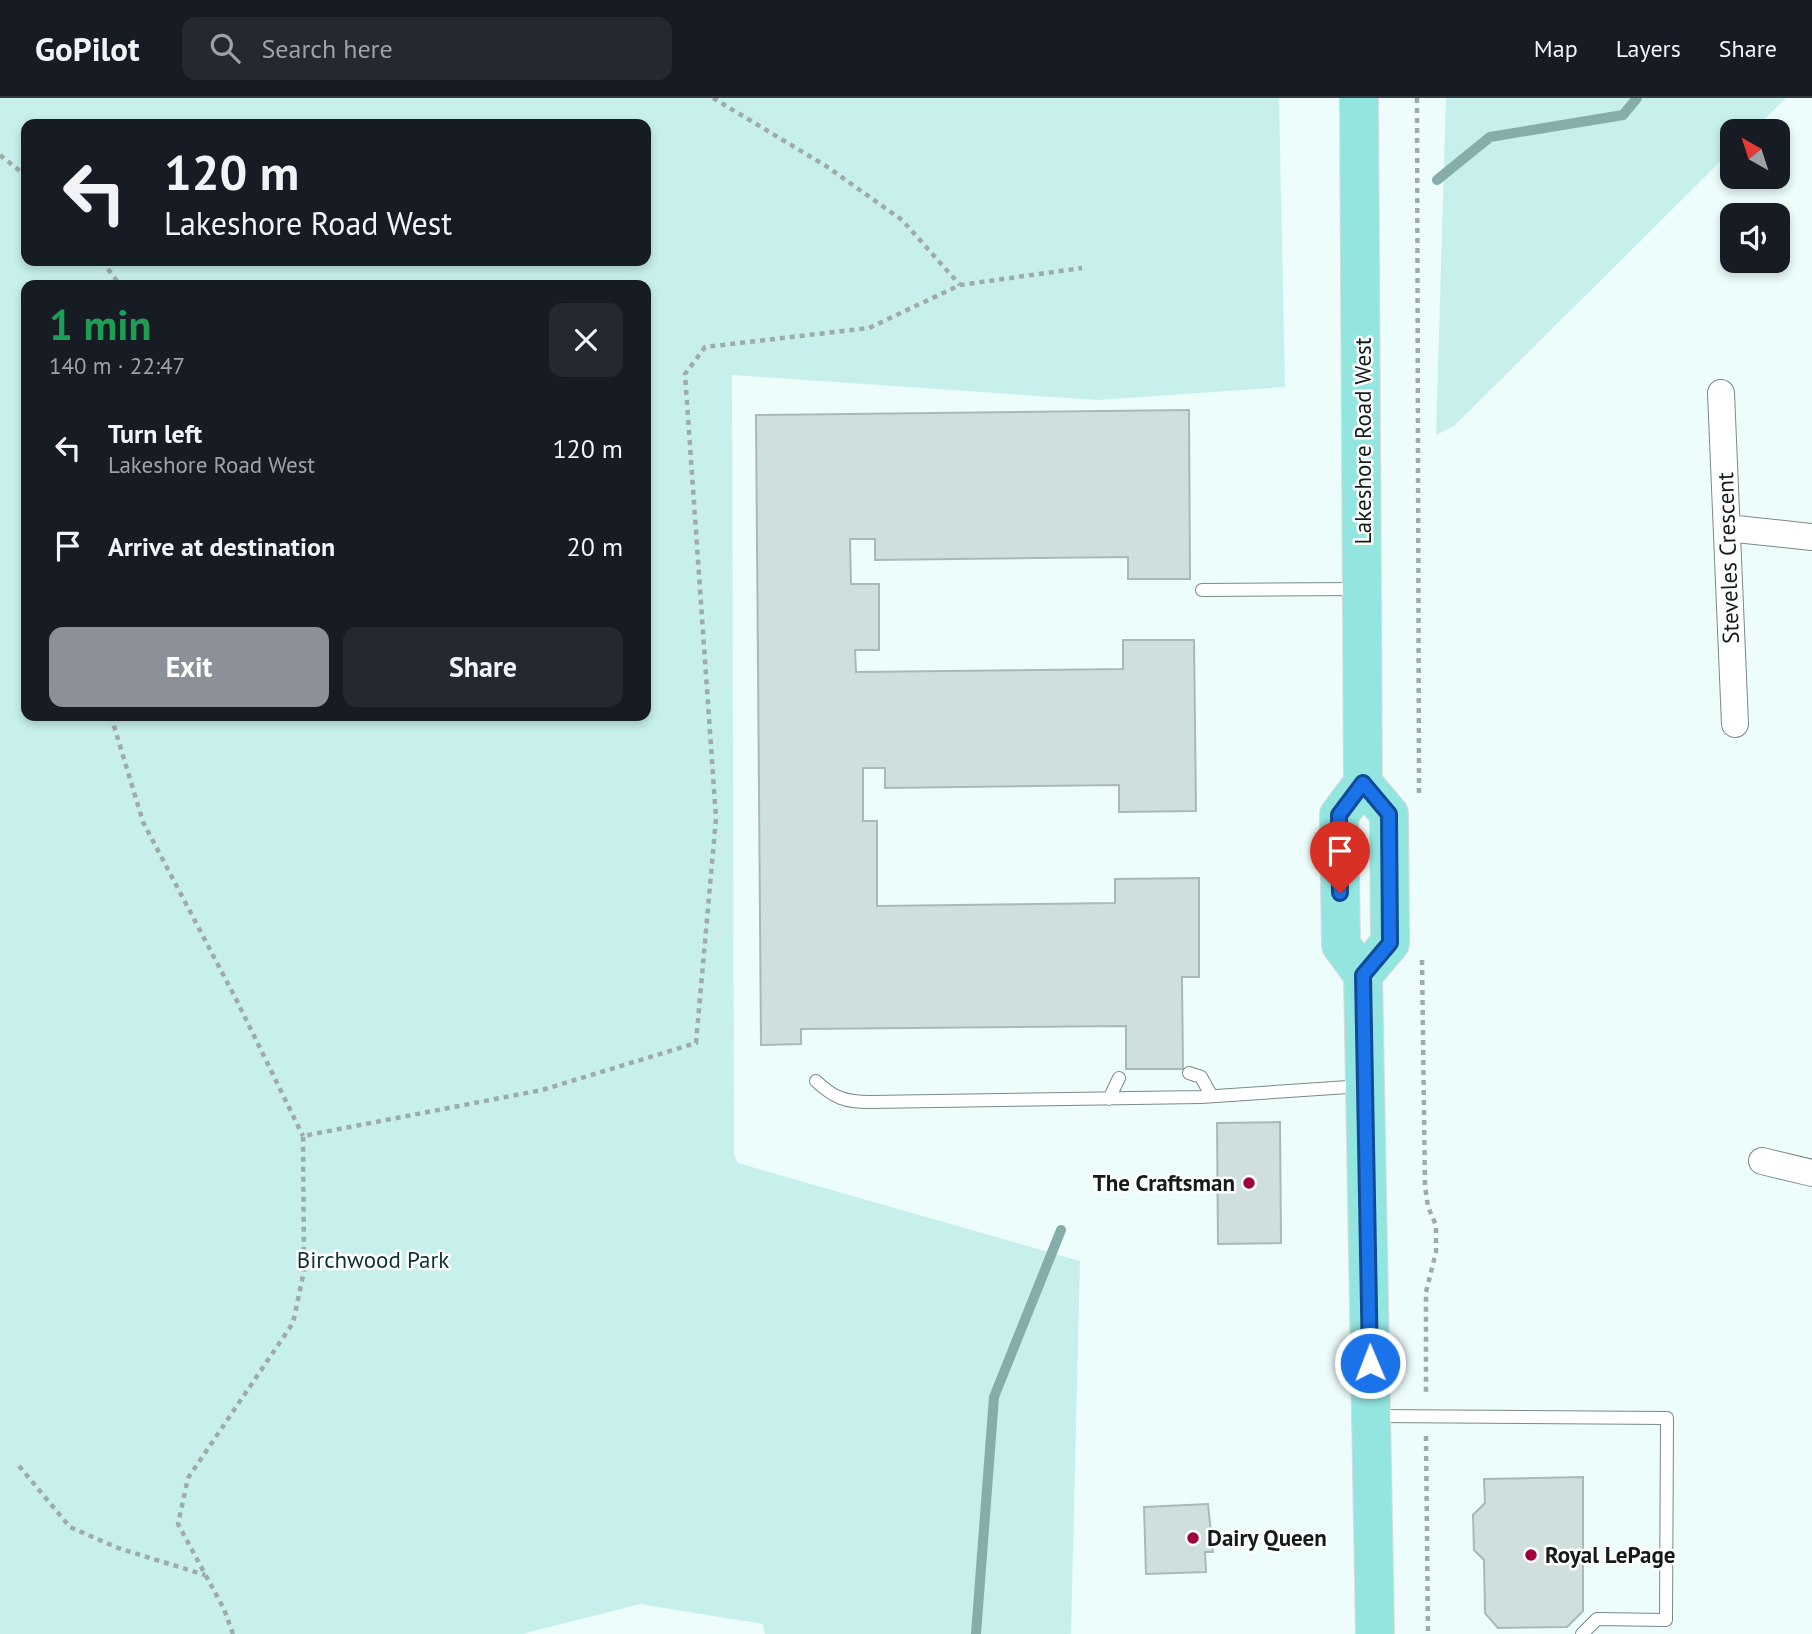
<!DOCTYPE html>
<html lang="en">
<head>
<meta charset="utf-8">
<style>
  :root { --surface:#171b24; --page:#242831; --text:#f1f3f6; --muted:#9ea1a6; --line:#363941; --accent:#8c9099 }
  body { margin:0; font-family:"PT Sans",sans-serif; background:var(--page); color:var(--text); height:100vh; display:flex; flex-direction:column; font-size:26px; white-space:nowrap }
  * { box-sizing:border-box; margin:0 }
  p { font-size:23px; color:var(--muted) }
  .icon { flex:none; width:38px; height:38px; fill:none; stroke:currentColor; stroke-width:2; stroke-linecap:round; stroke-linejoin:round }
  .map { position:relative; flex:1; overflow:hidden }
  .drawer { position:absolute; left:21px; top:182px; width:630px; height:441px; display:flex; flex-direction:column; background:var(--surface); border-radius:14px; box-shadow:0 4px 10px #0003 }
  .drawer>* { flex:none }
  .guide { position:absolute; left:21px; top:21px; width:630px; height:147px; border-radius:14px; box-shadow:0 4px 10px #0003; background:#171b24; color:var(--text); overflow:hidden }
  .needle { width:46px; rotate:321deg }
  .tools { position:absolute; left:1720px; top:21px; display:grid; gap:14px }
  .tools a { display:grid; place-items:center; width:70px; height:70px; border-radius:14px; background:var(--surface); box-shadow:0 4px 10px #0003; font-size:35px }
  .pin { position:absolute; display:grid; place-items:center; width:60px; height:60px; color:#fff; margin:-72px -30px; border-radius:50% 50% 50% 0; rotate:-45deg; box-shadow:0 0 7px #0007 }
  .pin .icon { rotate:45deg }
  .me { position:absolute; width:77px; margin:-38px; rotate:359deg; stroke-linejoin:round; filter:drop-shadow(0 0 5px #0008) }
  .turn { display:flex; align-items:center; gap:24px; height:147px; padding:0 28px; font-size:32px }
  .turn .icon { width:91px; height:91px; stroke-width:2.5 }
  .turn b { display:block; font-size:49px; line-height:60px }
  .round { display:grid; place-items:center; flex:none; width:74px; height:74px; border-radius:14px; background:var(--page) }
  .headline { display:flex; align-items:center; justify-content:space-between; height:119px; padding:0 28px }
  h1 { font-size:42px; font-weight:800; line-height:52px; color:#1e9e55 }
  .cta { display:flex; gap:14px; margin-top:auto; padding:14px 28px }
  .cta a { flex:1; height:80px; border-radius:14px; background:var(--accent); color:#fff; font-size:28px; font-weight:800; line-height:80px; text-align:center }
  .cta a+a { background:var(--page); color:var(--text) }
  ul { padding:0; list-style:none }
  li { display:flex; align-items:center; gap:21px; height:98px; padding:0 28px }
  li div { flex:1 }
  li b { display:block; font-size:26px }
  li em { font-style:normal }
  header { display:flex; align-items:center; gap:42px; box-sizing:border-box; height:98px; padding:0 35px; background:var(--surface); border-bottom:2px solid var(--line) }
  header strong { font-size:33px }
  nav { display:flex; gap:38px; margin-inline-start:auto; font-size:24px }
  .search { width:490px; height:63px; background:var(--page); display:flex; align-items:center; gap:18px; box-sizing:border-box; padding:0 24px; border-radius:14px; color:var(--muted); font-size:26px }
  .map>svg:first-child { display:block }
  .green { fill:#c7f0ec; fill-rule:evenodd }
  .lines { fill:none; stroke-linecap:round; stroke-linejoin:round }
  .stream { stroke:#85ada9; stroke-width:10 }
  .building { fill:#cfdfde; stroke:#aab9b7; stroke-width:2 }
  .lane-casing { stroke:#7b8988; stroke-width:14 }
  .street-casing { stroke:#7b8988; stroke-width:28 }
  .primary-casing { stroke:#dadada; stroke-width:40 }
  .path { stroke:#9fabaa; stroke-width:4.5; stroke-dasharray:5 5; stroke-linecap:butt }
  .lane { stroke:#fff; stroke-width:12 }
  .street { stroke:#fff; stroke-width:26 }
  .primary { stroke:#93e6e0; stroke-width:38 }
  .route-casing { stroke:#114b97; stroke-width:18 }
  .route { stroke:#1a73e8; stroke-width:12 }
  .poi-dot { fill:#a0023f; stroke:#fff; stroke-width:2.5 }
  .labels { text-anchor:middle; stroke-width:5; stroke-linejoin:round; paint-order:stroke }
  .street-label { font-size:23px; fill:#151a1a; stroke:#fff }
  .poi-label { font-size:23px; font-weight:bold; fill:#151a1a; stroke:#fff; text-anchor:start }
  .park-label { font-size:23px; fill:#0a3230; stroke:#fff }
</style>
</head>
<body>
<header>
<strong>GoPilot</strong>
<div class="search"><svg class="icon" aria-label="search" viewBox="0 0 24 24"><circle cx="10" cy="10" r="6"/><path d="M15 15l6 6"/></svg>Search here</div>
<nav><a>Map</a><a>Layers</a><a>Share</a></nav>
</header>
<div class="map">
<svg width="1812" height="1536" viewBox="0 0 1812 1536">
  <rect width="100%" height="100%" fill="#edfdfb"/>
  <path class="green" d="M0,0H1279L1285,289L1098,302L732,277L734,1057L738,1065L1080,1163L1071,1536H765L763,1526L640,1506L522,1536H0ZM26,26H646V163H26ZM646,187V618H26V187Z
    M1446,0H1786L1752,33H1732V52L1454,328L1436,337Z"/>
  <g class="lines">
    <path class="stream" d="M1437,82L1490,39L1623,17L1637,0
      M976,1536L994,1299L1061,1132"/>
  </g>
  <path class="building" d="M1189,312L1190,481H1128V459L875,462V441H850L851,486H879V552H855L856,574L1123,571V542H1194L1196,713L1119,714V687L885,690V670H863V723H877V808L1115,805V781L1199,780V879H1182L1183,971H1126V928L801,931V946L761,947L756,317Z
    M1280,1024L1281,1145L1218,1146L1217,1025Z
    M1583,1379V1513L1567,1529L1498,1530L1485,1515L1484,1462L1474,1452L1473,1417L1485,1405L1484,1381Z
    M1208,1406L1213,1454H1205L1206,1474L1146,1476L1144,1409Z"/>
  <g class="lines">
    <g class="lane-casing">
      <path id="lane" d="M1202,492L1359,491
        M1189,975L1201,979L1211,997
        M816,983C834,1000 845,1004 870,1004L1201,999L1363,988
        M1109,1001L1119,980
        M1375,1318L1667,1320L1666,1522L1597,1521L1582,1536"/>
    </g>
    <g class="street-casing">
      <path id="street" d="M1721,295L1735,626
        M1727,430L1812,439
        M1762,1063L1812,1075"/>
    </g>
    <g class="primary-casing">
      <path id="primary" d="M1359,0L1363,685L1339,717L1341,847L1363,877L1375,1536
        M1363,685L1389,716L1390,845L1363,877"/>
    </g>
    <path class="path" d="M713,0L826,68L902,122L960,187
      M1417,0L1419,696
      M0,57L26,78
      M102,163L120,187
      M111,618L143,724L236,901L303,1038
      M1422,862L1425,1088L1428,1109L1436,1127V1154L1426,1194V1298
      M1426,1338L1428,1536
      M19,1368L70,1429L118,1450L205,1477
      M233,1536L224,1511L178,1426L188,1380L293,1225L304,1173L303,1038L542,992L696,945L716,720L685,276L705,249L869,230L960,187L1082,170"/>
    <use href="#lane" class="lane"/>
    <use href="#street" class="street"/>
    <use href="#primary" class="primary"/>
  </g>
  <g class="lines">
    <g class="route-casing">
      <path id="route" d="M1340,795L1339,717L1363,685L1389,716L1390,845L1363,877L1370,1265"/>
    </g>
    <use href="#route" class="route"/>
  </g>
  <g class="poi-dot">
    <circle cx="1249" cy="1085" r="7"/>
    <circle cx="1193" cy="1440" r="7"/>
    <circle cx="1531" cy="1457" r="7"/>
  </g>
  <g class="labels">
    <g class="street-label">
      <text transform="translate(1363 343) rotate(-90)" y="8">Lakeshore Road West</text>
      <text transform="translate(1728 460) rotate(-92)" y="8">Steveles Crescent</text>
    </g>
    <g class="poi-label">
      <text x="1235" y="1093" text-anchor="end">The Craftsman</text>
      <text x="1207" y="1448">Dairy Queen</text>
      <text x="1545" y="1465">Royal LePage</text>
    </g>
    <g class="park-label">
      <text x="373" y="1170">Birchwood Park</text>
    </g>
  </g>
</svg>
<div class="tools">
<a><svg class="needle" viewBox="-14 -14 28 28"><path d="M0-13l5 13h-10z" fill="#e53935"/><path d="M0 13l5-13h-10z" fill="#9ea1a6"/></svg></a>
<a><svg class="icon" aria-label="sound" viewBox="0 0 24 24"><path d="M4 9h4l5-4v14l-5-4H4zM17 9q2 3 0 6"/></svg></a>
</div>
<div class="pin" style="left:1340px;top:795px;background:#d93025"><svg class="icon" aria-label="arrive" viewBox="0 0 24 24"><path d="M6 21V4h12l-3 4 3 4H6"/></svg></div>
<svg class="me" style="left:1370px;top:1265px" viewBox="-20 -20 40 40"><circle r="17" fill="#1a73e8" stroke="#fff" stroke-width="3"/><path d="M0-11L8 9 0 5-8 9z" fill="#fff"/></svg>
<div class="guide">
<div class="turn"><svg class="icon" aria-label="left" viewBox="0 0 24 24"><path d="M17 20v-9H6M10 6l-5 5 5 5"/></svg><div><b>120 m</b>Lakeshore Road West</div></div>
</div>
<section class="drawer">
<div class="headline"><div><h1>1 min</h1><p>140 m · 22:47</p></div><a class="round"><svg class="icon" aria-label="close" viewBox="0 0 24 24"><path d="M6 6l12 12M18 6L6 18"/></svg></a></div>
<ul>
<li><svg class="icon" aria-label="left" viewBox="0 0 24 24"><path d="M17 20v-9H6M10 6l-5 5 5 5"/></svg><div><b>Turn left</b><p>Lakeshore Road West</p></div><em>120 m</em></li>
<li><svg class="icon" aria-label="arrive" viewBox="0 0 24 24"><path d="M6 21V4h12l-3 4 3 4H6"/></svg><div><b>Arrive at destination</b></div><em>20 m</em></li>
</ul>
<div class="cta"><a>Exit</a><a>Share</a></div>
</section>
</div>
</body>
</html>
